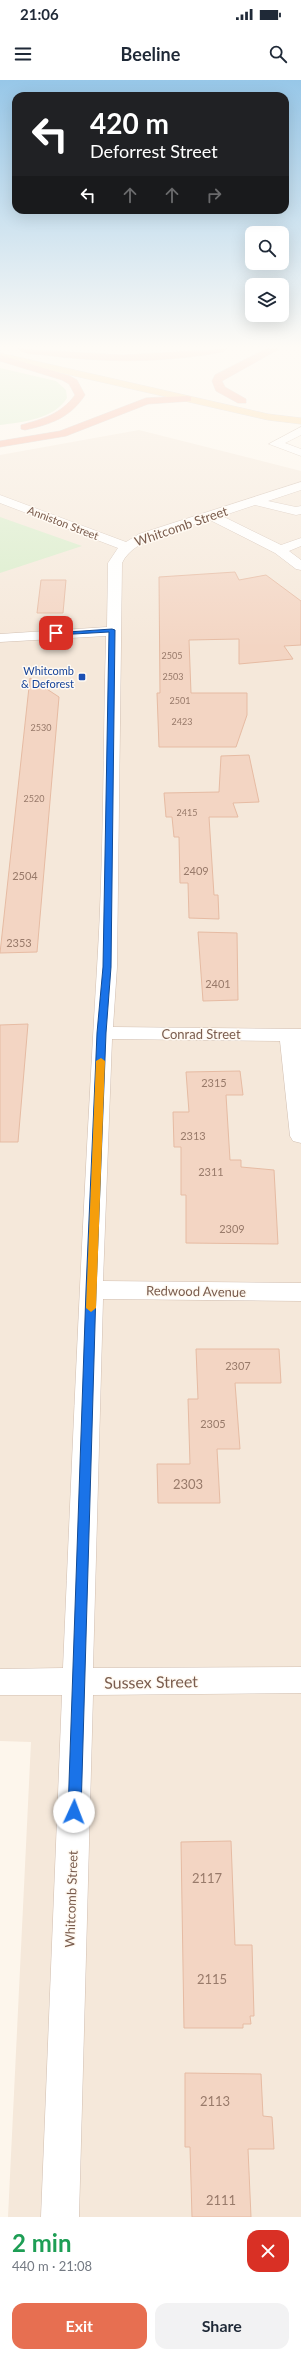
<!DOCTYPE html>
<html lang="en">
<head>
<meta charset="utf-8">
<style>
  :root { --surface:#fff; --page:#f2f2f3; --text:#1f2937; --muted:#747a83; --accent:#e76f51 }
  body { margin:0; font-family:Lato,sans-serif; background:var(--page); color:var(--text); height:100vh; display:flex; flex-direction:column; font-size:15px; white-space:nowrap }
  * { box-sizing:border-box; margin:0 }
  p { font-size:13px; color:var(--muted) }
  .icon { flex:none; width:22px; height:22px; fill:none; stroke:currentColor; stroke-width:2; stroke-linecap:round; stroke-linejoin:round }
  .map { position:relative; height:2137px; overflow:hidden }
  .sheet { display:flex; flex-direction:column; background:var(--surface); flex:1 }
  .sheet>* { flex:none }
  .guide { position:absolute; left:12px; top:12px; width:277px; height:122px; border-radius:12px; box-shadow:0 4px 16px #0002; background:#202124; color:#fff; overflow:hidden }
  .fabs { position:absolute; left:245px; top:146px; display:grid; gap:8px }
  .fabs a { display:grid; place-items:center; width:44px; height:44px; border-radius:8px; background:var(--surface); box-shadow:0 4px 16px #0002; font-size:20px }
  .pin { position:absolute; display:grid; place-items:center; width:34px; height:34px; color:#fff; margin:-17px; border-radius:8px; box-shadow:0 2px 6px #0006 }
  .me { position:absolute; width:44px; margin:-22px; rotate:2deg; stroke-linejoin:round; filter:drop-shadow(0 0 3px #0008) }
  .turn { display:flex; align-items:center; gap:14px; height:84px; padding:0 12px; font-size:18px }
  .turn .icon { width:52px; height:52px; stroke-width:2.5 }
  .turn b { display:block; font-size:28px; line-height:34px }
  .lanes { display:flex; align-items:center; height:38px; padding:0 12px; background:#0003; justify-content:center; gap:20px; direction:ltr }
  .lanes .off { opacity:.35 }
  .round { display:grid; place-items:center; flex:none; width:42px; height:42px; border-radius:12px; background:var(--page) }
  .headline { display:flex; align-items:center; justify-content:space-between; height:68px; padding:0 12px }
  h1 { font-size:24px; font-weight:700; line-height:30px; color:#1e9e55 }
  .cta { display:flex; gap:8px; margin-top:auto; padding:8px 12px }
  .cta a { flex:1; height:46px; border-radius:12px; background:var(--accent); color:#fff; font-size:16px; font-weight:700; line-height:46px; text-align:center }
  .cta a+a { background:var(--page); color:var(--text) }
  .status { display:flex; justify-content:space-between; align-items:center; height:28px; padding:0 20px; background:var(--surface); direction:ltr }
  .status svg { height:11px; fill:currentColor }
  header { display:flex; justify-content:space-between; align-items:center; height:52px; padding:0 12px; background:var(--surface); font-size:18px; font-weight:700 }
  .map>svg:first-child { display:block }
  .residential { fill:#f5e8da }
  .green { fill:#d8ecc9 }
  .building { fill:#f3d5c3; stroke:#e6bba3 }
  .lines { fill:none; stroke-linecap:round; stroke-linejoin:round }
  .minor-casing { stroke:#d1beb0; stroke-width:1 }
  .major-casing { stroke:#dad1cd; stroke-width:1 }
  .highway-casing { stroke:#dad1cd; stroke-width:1 }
  .minor { fill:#fff; fill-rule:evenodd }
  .major { fill:#fbd9a5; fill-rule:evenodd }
  .highway { fill:#f7b7a3; fill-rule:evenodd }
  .route { fill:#1a73e8; stroke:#114b97 }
  .slow { fill:#f59e0b }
  .transit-dot { fill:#1a4fb4; stroke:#fffaf3; stroke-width:1.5 }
  .labels { text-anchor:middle; stroke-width:3; stroke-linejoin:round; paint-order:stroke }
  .far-number-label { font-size:9px; fill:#987a6a }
  .far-street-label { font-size:11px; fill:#7a5c4d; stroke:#fffaf3 }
  .far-transit-label { font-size:11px; fill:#164399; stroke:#fffaf3; text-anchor:end }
  .number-label { font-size:11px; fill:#987a6a }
  .street-label { font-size:13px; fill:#7a5c4d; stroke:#fffaf3 }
  .near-number-label { font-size:13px; fill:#987a6a }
  .near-street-label { font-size:16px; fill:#7a5c4d; stroke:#fffaf3 }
</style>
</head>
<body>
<div class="status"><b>21:06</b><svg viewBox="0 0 49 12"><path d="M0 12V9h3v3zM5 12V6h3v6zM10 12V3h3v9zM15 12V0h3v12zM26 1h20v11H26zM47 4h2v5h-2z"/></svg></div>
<header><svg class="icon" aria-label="menu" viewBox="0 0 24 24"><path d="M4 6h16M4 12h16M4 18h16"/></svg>Beeline<svg class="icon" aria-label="search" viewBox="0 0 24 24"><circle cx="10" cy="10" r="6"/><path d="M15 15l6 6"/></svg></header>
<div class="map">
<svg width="301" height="2137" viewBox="0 0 301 2137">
  <rect width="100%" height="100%" fill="#fdf6ec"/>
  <path class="residential" d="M139,350L301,391V2137H8L31,1662L0,1661V375Z"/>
  <path class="green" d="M0,288L56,301L66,310L67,318C54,339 23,342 0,345Z
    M0,437L82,466L0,493Z"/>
  <path class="building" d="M235,492L239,500L266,495L301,521V565L284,566L293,579L239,584V559L189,560L191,613H247V635L236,667H159L157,613H160L159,497Z
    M41,500H66L63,533H37Z
    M30,598L59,617L37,872L0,873Z
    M249,675L259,722L233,723L238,737H209L214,815H218L219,839L189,838L188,803H180L179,757H174L172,737H166L164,713L219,712L221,676Z
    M198,852L237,853L238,920L203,921Z
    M28,944L18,1062H0V945Z
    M240,991L243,1015H226L230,1080H241V1087L274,1090L278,1164L186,1163V1115H181V1067H174L173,1032H189L186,992Z
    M196,1269H279L281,1303H235L240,1369H217L220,1423H158L157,1384H190L188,1319H198Z
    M231,1761L235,1865H252L254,1936H250L251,1944H243V1948H184L181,1762Z
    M185,1993L261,1994L263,2036L272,2037L274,2069H248L251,2137H192L190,2067H185Z"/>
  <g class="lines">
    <g class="minor-casing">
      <path id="minor" d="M301,347V355L285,363L301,369V376L269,364Z
        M301,402V410L268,421L296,427L301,426V434L296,435L255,425L222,436L281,465L301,458V466L289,471L301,480V490L296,489L275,473L210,440C184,448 134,457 122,483L117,887L113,947L301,949V1063L293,1061L290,1056L280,961L112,959L103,1201L301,1203V1221L103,1219L93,1588L301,1587V1613L93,1615L79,2137H41L62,1615H0V1589L63,1588C73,1355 83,1121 97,888C104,778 103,666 106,556L0,562V554L107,547L108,483L118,468L0,423V415L126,462L139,454Z"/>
    </g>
    <g class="major-casing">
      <path id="major" d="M0,273L268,334L301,338V344L268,340L0,279Z"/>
    </g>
    <g class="highway-casing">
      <path id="highway" d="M19,269L123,275L227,269L222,272C163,283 105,283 45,275C38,274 24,275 19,269Z
        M266,269H279L222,301L225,307L246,319V323H238L216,311L212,301L215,295Z
        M0,275L70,296L77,300L85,315C70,338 51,344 25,350L21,349V345C43,339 61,334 75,315L69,304L62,300L0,281Z
        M187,316L191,317V321L148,324L66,356L0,367V361L60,351L146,318Z"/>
    </g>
    <use href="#minor" class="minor"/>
    <use href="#major" class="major"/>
    <use href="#highway" class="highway"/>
  </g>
  <linearGradient id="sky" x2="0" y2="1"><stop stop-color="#97c7e8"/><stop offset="0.47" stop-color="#fefbf6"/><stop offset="1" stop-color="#fefbf6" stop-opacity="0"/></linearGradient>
  <rect width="301" height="568" fill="url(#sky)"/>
  <path class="route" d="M112,549L115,550L111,887L106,953L96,1210L81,1732L79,1737L74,1738L70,1737L68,1732L86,1210L97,953L103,887L109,552L56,555L53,553Z"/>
  <path class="slow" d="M101,978L105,981L96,1228L91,1232L86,1228L96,981Z"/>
  <rect class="transit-dot" x="78" y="593" width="8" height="8" rx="2"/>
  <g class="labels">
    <g class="far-number-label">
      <text x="172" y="579">2505</text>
      <text x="173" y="600">2503</text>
      <text x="180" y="624">2501</text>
      <text x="182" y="645">2423</text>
      <text x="41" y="651">2530</text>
      <text x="34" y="722">2520</text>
      <text x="187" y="736">2415</text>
    </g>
    <g class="far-street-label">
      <text transform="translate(63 443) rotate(21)" y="4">Anniston Street</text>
    </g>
    <g class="far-transit-label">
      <text x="74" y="595">Whitcomb<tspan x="74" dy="13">&amp; Deforest</tspan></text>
    </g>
    <g class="number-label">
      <text x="196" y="795">2409</text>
      <text x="25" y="800">2504</text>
      <text x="19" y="867">2353</text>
      <text x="218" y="908">2401</text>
      <text x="214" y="1007">2315</text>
      <text x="193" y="1060">2313</text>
      <text x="211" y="1096">2311</text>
      <text x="232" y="1153">2309</text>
      <text x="238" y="1290">2307</text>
      <text x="213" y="1348">2305</text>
    </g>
    <g class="street-label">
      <text transform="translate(181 446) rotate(-19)" y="5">Whitcomb Street</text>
      <text x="201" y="959">Conrad Street</text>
      <text transform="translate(196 1211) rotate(1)" y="5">Redwood Avenue</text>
      <text transform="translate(71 1819) rotate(-88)" y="5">Whitcomb Street</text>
    </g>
    <g class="near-number-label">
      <text x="188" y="1409">2303</text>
      <text x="207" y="1803">2117</text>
      <text x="212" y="1904">2115</text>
      <text x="215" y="2026">2113</text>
      <text x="221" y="2125">2111</text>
    </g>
    <g class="near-street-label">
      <text transform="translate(151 1602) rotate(-1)" y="6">Sussex Street</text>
    </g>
  </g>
</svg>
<div class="fabs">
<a><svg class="icon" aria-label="search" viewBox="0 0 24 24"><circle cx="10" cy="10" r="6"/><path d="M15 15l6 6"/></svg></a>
<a><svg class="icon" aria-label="layers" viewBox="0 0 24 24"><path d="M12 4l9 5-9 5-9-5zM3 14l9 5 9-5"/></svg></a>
</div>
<div class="pin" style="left:56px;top:553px;background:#d93025"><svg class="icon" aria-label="arrive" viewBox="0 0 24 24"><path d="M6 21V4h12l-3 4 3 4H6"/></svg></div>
<svg class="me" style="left:74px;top:1732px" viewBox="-20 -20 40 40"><circle r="19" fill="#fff"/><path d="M0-13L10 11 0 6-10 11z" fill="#1a73e8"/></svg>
<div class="guide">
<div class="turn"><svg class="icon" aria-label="left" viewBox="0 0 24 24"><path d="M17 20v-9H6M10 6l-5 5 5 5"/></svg><div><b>420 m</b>Deforrest Street</div></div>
<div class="lanes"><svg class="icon" aria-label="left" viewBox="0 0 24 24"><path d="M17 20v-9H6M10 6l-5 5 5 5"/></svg><svg class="icon off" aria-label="ahead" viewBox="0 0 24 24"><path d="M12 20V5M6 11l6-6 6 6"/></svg><svg class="icon off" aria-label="ahead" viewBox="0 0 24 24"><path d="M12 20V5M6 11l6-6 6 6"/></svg><svg class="icon off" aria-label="right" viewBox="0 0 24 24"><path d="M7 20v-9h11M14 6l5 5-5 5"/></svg></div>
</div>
</div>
<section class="sheet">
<div class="headline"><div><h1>2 min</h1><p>440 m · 21:08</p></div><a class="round" style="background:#d93025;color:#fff"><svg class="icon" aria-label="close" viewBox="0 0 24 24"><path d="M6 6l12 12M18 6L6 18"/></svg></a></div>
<div class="cta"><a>Exit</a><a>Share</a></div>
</section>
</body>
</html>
